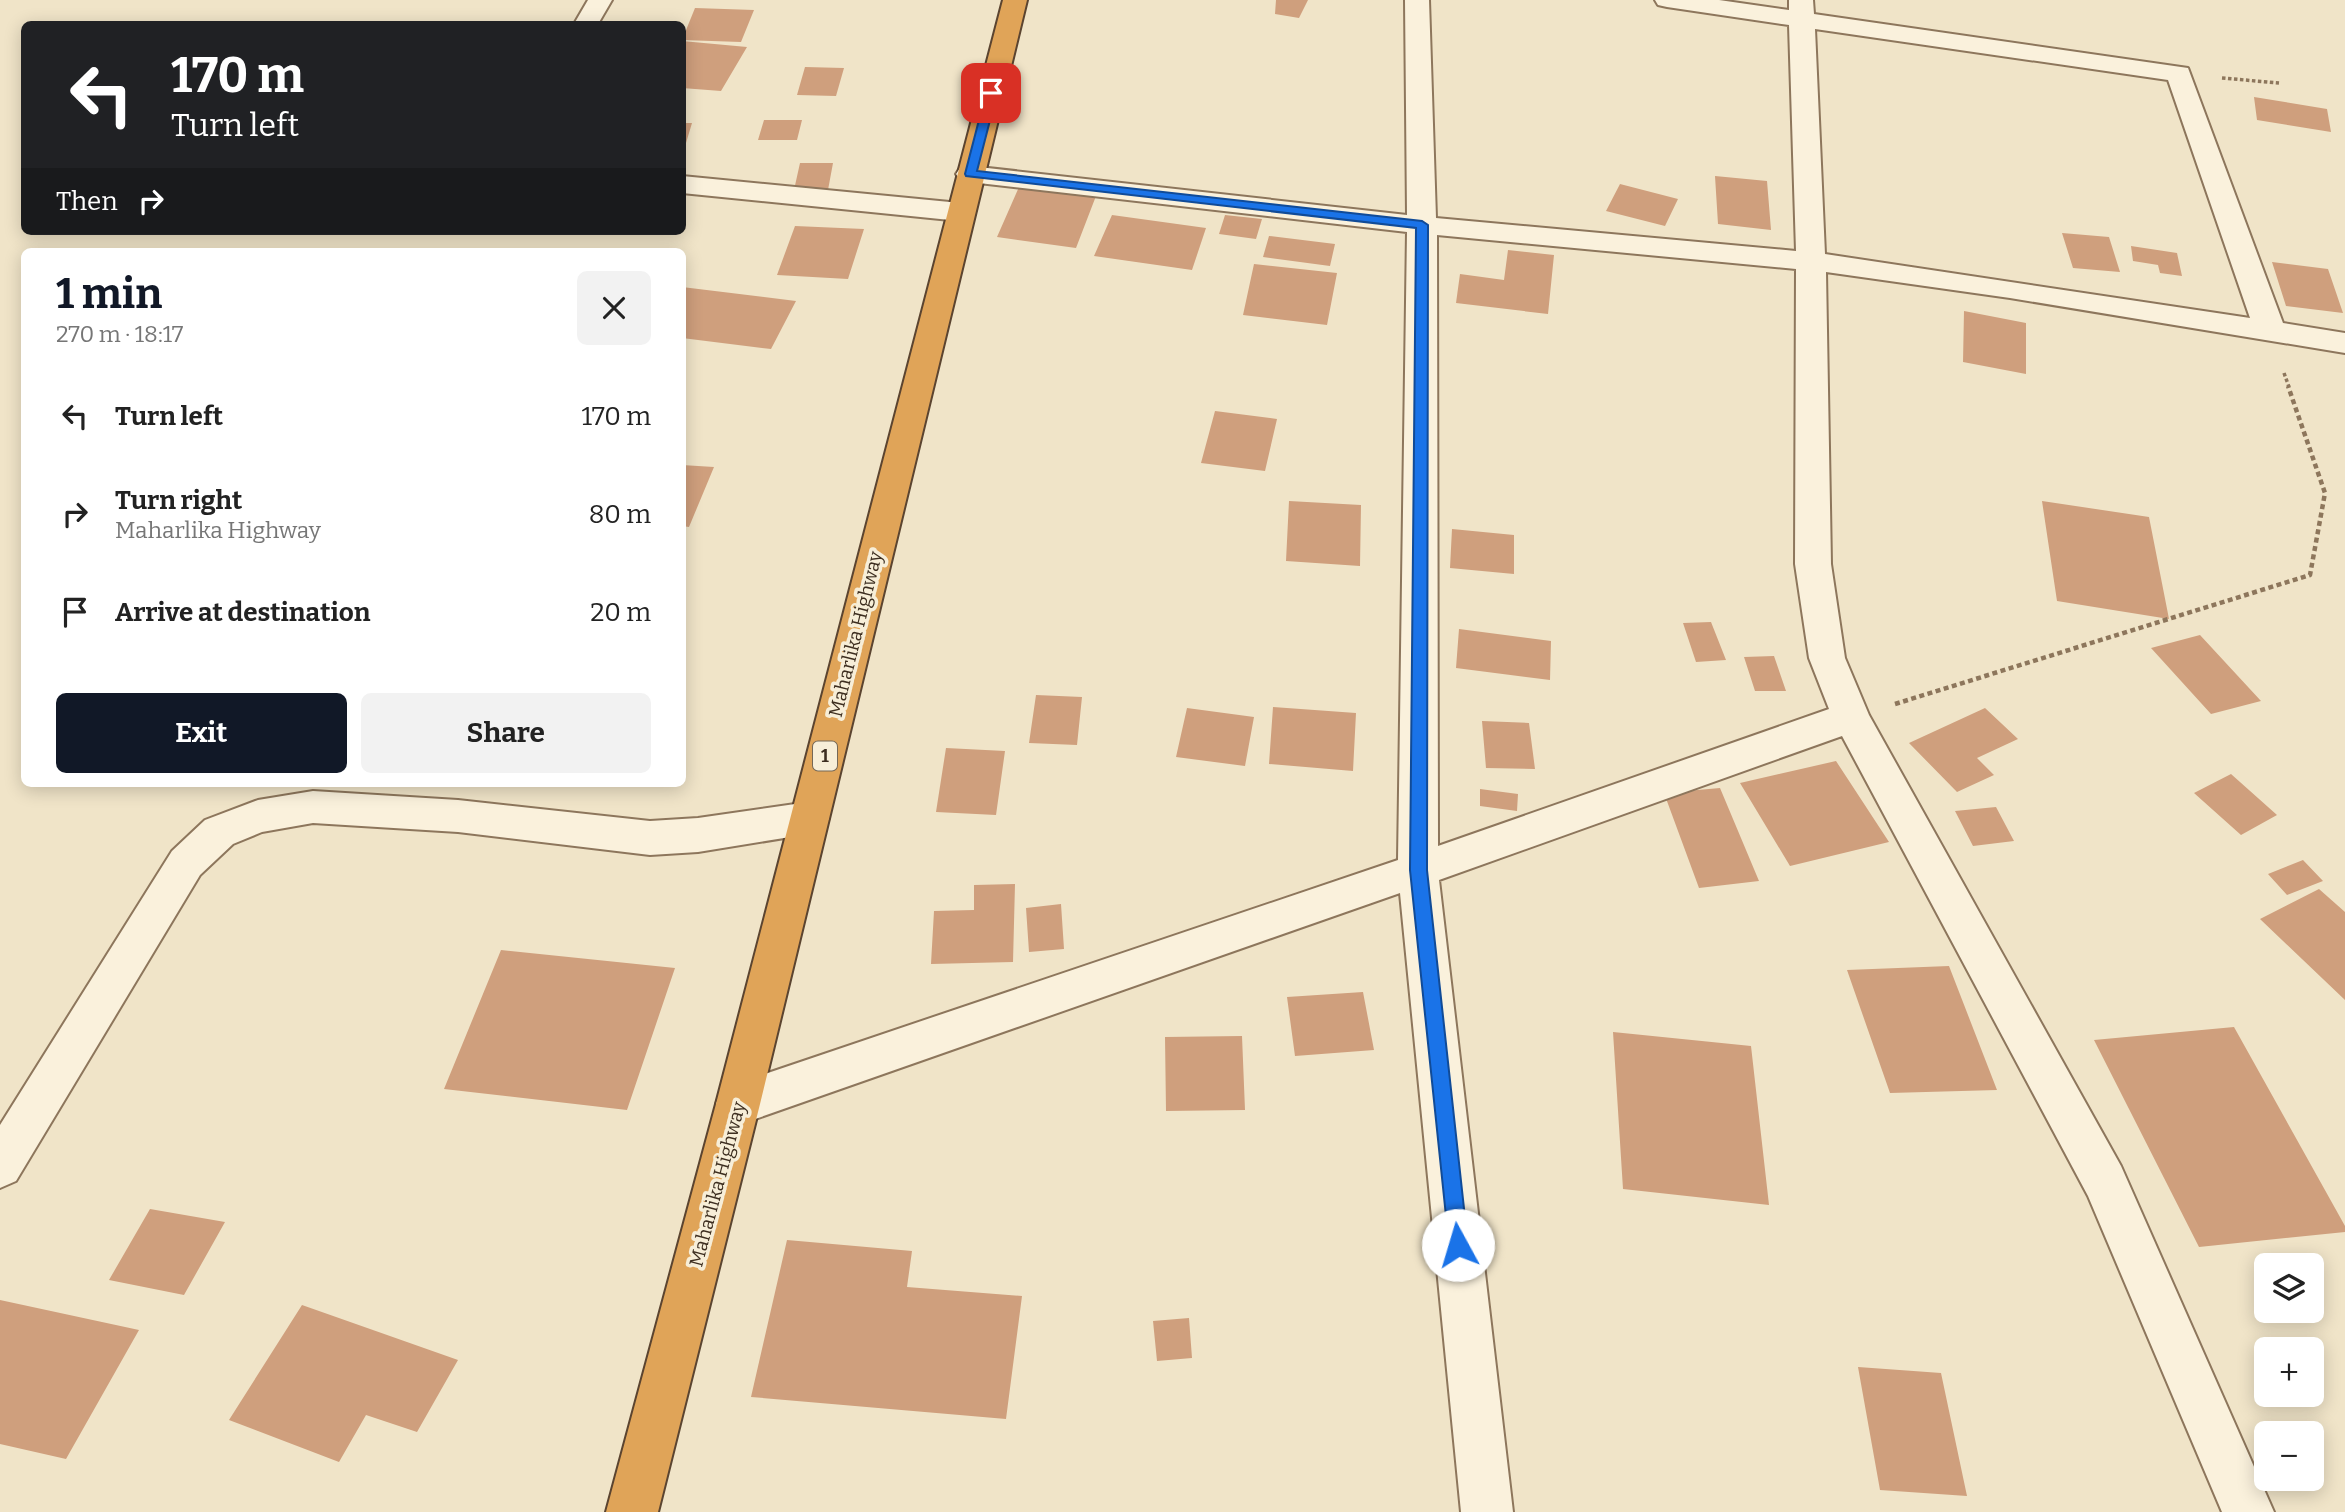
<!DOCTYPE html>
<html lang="en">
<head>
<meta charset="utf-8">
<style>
  :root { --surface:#fff; --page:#f2f2f2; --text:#222; --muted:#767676; --accent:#111827 }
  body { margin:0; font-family:Bitter,serif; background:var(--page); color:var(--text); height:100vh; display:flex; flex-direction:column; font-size:26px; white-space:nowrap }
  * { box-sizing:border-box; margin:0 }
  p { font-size:23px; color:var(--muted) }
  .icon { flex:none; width:38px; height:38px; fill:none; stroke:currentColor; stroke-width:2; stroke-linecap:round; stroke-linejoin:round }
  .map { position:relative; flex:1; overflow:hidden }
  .sheet { position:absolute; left:21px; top:248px; width:665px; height:539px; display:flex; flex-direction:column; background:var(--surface); border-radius:10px; box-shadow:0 4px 18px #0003 }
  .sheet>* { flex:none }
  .banner { position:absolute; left:21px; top:21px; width:665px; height:214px; border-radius:10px; box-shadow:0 4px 18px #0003; background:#202124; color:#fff; overflow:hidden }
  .tools { position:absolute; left:2254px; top:1253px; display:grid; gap:14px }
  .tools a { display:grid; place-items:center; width:70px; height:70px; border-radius:10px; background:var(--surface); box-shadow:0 4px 18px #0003; font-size:35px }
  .pin { position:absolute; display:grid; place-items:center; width:60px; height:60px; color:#fff; margin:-30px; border-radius:14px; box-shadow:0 4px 10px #0006 }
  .me { position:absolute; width:77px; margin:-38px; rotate:354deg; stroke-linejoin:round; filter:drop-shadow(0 0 5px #0008) }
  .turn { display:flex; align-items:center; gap:24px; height:147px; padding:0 35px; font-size:32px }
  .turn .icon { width:91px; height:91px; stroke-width:2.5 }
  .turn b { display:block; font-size:49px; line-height:60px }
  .then { display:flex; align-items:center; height:66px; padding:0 35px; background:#0003; gap:14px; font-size:26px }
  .round { display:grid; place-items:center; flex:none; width:74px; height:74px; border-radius:10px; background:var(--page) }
  .overview { display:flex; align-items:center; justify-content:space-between; height:119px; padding:0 35px }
  h1 { font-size:42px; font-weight:700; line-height:52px; color:var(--accent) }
  .cta { display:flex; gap:14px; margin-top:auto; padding:14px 35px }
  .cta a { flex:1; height:80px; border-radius:10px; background:var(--accent); color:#fff; font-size:28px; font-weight:700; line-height:80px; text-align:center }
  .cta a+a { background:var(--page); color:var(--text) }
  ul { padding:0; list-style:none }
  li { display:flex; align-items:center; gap:21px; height:98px; padding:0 35px }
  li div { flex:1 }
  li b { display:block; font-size:26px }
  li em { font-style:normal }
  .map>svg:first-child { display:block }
  .building { fill:#cf9f7d }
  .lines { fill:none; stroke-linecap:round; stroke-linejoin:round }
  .street-casing { stroke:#8d765c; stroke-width:4 }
  .highway-casing { stroke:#5b4430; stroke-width:4 }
  .path-far1 { stroke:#8d765c; stroke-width:3.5; stroke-dasharray:3.5 2.5; stroke-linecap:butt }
  .path { stroke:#8d765c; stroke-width:4.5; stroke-dasharray:5 3.5; stroke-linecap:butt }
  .street { fill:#faf1dc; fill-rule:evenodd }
  .highway { fill:#e0a458; fill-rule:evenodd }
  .route { fill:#1a73e8; stroke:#114b97; stroke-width:2 }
  .labels { text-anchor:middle; stroke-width:7; stroke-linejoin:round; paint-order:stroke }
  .shield { fill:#f7eed8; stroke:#756857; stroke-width:2 }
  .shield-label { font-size:18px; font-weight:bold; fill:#3d2e20 }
  .street-label { font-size:19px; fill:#3d2e20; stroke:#f7eed8 }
</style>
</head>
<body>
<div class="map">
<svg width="2345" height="1512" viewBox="0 0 2345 1512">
  <rect width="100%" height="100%" fill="#f0e4c8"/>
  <path class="building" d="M1276,0H1308L1299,18L1275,14Z
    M695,8L754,10L741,42L682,40Z
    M682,41L747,47L721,91L682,88Z
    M805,67L844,68L836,96L797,95Z
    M2254,97L2327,109L2331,132L2257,120Z
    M764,120H802L797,140H758Z
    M682,123H692L683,153L682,152Z
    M800,163H833L828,190H794Z
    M1715,176L1767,181L1771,230L1718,224Z
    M1620,184L1678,199L1665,226L1606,211Z
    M1019,187L1096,196L1076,248L997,237Z
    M1112,215L1206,228L1192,270L1094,256Z
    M1225,215L1262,219L1256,239L1219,234Z
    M795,226L864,229L848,279L777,275Z
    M2062,233L2109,237L2120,272L2073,268Z
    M1269,236L1335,244L1330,266L1263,257Z
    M2131,246L2177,253L2182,276L2160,273L2158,265L2133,261Z
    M1508,250L1554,255L1548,314L1456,303L1460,274L1504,280Z
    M2272,262L2328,269L2343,313L2286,306Z
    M1254,264L1337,273L1327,325L1243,315Z
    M682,287L796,301L771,349L682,338Z
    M1964,311L2026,323V374L1963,362Z
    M1215,411L1277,419L1265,471L1201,463Z
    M682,465L714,467L689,527L682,526Z
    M1289,501L1361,505L1360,566L1286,561Z
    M2042,501L2149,517L2169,619L2057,601Z
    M1452,529L1514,535V574L1450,568Z
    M1711,622L1726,660L1696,662L1683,623Z
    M1459,629L1551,641L1550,680L1456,668Z
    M2200,635L2261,701L2211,714L2151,648Z
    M1774,656L1786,691H1755L1744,657Z
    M1036,695L1082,697L1077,745L1029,743Z
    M1273,707L1356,713L1353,771L1269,764Z
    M1187,708L1254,717L1245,766L1176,757Z
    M1985,708L2018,739L1977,758L1994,775L1957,792L1909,743Z
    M1482,721L1529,723L1535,769L1486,768Z
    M946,748L1005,751L996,815L936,812Z
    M1836,761L1889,842L1790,866L1740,783Z
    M2231,774L2277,815L2241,835L2194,793Z
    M1720,788L1759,881L1699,888L1664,793Z
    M1480,789L1518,794L1517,811L1480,806Z
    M1996,807L2014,841L1973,846L1955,811Z
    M2303,860L2323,881L2287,895L2268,874Z
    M1015,884L1013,962L931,964L934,911L974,910V885Z
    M2319,889L2345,912V1000L2260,919Z
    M1061,904L1064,949L1029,952L1026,908Z
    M501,950L675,968L627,1110L444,1089Z
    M1949,966L1997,1090L1890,1093L1847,970Z
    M1363,992L1374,1050L1295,1056L1287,997Z
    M2234,1027L2345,1226V1232L2199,1247L2094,1040Z
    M1613,1032L1751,1046L1769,1205L1623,1189Z
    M1242,1036L1245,1110L1166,1111L1165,1037Z
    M150,1209L225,1222L184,1295L109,1280Z
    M787,1240L912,1251L907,1287L1022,1296L1006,1419L751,1397Z
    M0,1300L139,1330L66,1459L0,1444Z
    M302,1305L458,1360L417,1432L366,1415L339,1462L229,1420Z
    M1189,1318L1192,1358L1157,1361L1153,1321Z
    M1858,1367L1941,1373L1967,1496L1880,1490Z"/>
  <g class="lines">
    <g class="street-casing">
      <path id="street" d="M588,0H612L598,24H574Z
        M1405,0H1429L1436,218L1796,251L1789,25L1667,7L1658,5L1655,0H1719L1789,10V0H1813L1814,14L2188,68L2283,323L2345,333V353L2010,298L1826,272L1831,564L1845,658L1869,715L2121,1166L2274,1512H2222L2088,1196L1842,736L1439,880L1513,1512H1461L1400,893L738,1125L722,1119L716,1104L722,1089L738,1083L1398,860L1407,232L970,182L960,180L956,174L960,168L970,166L1407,215ZM1815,29L2168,80L2250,318L1825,254ZM1437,235L1796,269L1795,564L1809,658L1829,709L1438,846Z
        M682,176L960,203L970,206L974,212L970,218L960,221L682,193Z
        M313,791L458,800L650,821L698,818L809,802L823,806L829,818L823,830L809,834L698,852L650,855L458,832L313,823L262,832L233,844L200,875L16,1181L0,1188V1125L172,851L205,820L258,800Z"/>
    </g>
    <g class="highway-casing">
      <path id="highway" d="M1003,0H1027L760,1104L658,1512H606L716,1104Z"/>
    </g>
    <path class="path-far1" d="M2222,78L2279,83
      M2284,373L2289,387"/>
    <path class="path" d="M1895,704L2310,575L2325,493L2288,386"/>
    <use href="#street" class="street"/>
    <use href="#highway" class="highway"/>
  </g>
  <path class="route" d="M991,90L997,93L977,171L1422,221L1428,225L1427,870L1468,1245L1465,1251L1458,1254L1452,1251L1449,1245L1410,870L1416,228L966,176L965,174L986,93Z"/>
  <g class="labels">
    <rect class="shield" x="813" y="741.5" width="24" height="29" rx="5"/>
    <g class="shield-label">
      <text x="825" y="762">1</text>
    </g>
    <g class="street-label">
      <text transform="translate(855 634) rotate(-76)" y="7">Maharlika Highway</text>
      <text transform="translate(717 1184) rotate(-75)" y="7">Maharlika Highway</text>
    </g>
  </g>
</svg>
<div class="tools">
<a><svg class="icon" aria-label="layers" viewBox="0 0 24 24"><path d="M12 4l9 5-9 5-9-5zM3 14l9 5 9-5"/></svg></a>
<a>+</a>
<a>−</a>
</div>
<div class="pin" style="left:991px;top:93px;background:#d93025"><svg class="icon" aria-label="arrive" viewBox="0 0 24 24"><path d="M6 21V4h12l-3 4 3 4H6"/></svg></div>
<svg class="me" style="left:1458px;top:1245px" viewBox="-20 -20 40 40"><circle r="19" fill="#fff"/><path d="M0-13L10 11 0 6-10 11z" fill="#1a73e8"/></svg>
<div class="banner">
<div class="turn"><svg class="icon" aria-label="left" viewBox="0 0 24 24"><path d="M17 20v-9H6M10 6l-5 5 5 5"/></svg><div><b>170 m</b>Turn left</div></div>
<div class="then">Then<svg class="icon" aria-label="right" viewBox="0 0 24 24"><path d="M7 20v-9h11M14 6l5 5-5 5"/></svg></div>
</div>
<section class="sheet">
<div class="overview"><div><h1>1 min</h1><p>270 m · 18:17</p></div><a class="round"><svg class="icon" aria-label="close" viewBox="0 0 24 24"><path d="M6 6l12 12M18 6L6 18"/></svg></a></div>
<ul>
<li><svg class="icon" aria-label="left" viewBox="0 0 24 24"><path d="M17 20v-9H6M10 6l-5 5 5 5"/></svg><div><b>Turn left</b></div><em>170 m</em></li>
<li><svg class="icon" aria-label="right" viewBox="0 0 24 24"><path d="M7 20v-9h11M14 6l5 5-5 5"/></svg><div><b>Turn right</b><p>Maharlika Highway</p></div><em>80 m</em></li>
<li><svg class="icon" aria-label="arrive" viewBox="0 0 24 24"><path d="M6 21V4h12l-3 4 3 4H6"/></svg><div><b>Arrive at destination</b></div><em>20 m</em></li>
</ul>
<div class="cta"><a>Exit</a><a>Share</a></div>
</section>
</div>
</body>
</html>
